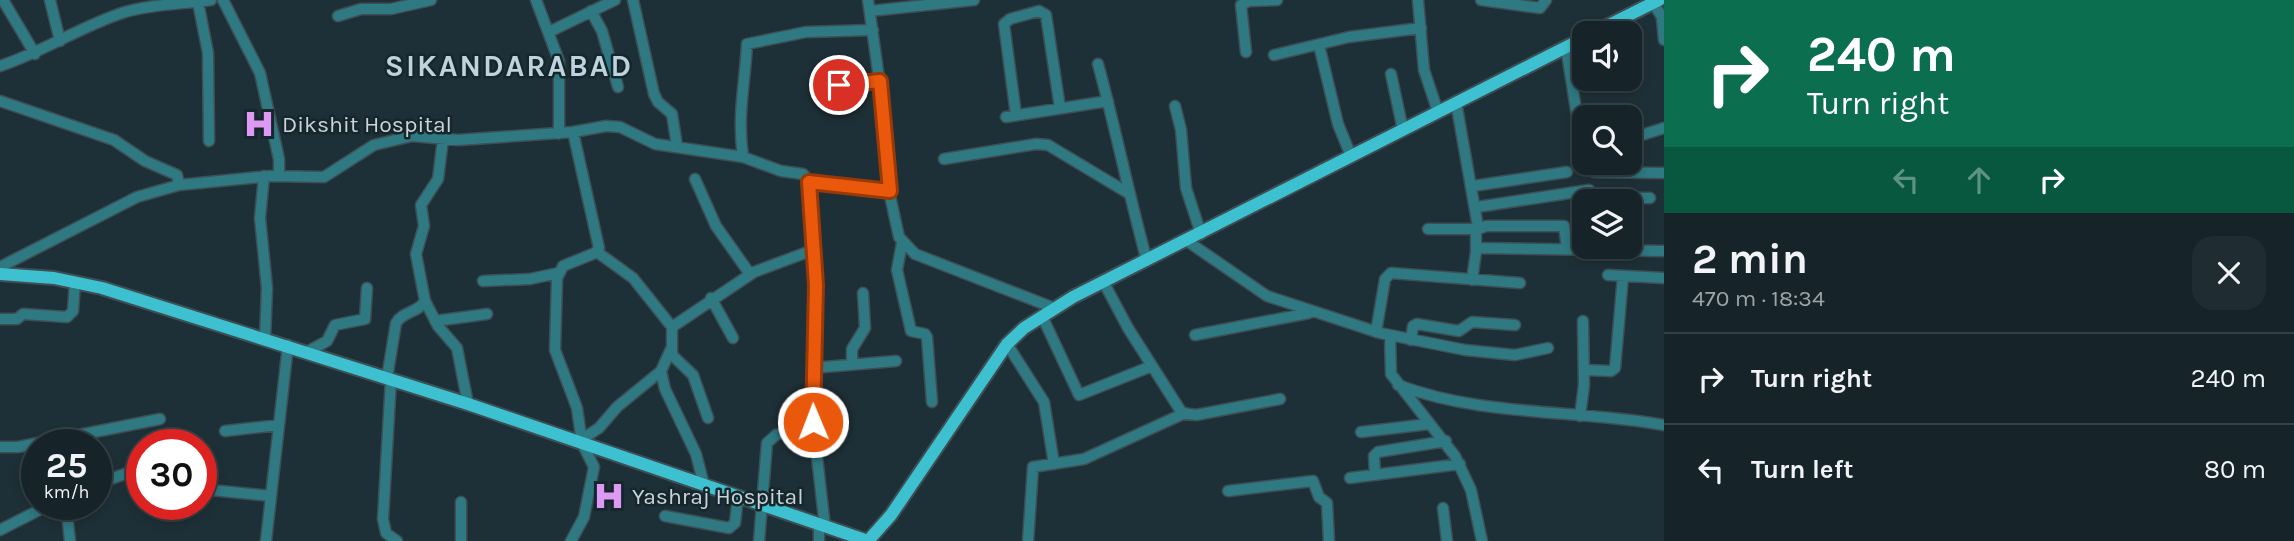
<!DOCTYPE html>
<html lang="en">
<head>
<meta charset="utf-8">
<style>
  :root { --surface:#162429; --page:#1f2c31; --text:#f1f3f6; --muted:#9ea4a8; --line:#354146 }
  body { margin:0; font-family:Karla,sans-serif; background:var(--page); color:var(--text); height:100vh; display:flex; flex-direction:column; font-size:26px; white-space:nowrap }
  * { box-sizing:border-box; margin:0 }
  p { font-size:23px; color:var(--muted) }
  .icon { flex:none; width:38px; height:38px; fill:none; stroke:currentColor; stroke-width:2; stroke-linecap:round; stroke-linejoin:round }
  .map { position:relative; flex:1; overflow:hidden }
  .details { display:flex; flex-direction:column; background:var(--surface); width:630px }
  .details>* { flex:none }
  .hud { background:#0b6e4f; color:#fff; overflow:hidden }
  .buttons { position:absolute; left:1572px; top:21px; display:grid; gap:14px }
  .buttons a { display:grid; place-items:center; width:70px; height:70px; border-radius:14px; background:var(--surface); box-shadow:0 4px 10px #0003,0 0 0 2px var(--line); font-size:35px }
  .speed { position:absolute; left:21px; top:429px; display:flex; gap:14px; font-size:35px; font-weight:700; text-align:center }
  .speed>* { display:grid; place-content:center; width:91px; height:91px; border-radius:50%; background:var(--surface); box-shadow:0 4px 10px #0003,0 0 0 2px var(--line); line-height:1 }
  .speed small { font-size:18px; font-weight:400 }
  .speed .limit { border:10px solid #d22; background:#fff; color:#111 }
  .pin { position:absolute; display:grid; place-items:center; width:60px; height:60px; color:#fff; margin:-30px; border:4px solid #fff; border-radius:50%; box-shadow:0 2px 7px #0007 }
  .me { position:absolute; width:77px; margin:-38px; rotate:359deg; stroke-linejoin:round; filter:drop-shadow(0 0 5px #0008) }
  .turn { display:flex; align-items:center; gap:24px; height:147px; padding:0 28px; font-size:32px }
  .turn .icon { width:91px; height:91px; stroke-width:2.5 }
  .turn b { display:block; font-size:49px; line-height:60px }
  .lanes { display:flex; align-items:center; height:66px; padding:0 28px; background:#0003; justify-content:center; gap:35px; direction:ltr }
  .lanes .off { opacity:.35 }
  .round { display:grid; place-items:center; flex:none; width:74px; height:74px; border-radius:21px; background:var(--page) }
  .head { display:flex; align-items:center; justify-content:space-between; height:119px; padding:0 28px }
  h1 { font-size:42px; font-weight:700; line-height:52px }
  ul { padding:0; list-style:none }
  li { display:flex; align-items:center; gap:21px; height:91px; padding:0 28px; border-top:2px solid var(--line) }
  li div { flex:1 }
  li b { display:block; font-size:26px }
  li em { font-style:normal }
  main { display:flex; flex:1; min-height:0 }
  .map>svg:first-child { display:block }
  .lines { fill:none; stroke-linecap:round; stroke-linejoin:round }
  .minor-casing { stroke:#3d4e54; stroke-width:13 }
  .major-casing { stroke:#3d4e54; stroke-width:16 }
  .minor { stroke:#2e7982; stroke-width:10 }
  .major { stroke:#3dc0cf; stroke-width:12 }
  .route-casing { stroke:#983908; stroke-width:18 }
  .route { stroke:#ea580c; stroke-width:12 }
  .labels { text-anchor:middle; stroke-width:5; stroke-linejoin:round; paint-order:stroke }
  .poi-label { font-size:23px; fill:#c9d4d8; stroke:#15262d; text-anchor:start }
  .district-label { font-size:30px; font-weight:bold; letter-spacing:2px; fill:#bed3dc; stroke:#15262d }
</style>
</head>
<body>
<main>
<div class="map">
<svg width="1664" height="541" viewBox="0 0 1664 541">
  <rect width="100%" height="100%" fill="#1e3037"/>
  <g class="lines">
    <g class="minor-casing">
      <path id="minor" d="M3,0L35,54
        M50,0L60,41
        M223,0L260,73L279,159V176
        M536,0L559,61V134
        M633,0L654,94L658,102L672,114L677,146
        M868,0L882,100L889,191L899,237L915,254L1054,308
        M1418,0L1424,70L1438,112
        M1481,0L1540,8L1546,0
        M198,2L208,53L209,141
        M1653,3L1664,20
        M591,11L602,31L618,87
        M870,11L974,0
        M338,16L361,9H391L431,0
        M1662,19L1664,40
        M549,32L615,0
        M1319,45L1338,124L1351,156
        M1566,47L1577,116
        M1246,52L1241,5L1249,1L1277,0
        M1274,55L1349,37L1421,28
        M1098,64C1116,130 1129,196 1147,261
        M0,66C43,52 81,26 125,12C152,4 183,4 211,0
        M1391,74L1403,130
        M818,92L839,85L880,81
        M0,101L114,140L145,161L177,175L179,185
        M1456,102L1478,227
        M1175,106L1181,130L1186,188L1201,234
        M1016,115L1004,24L1010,19L1039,11L1046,15L1060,108
        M1006,117L1108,101
        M1629,139L1664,128
        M743,157C737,115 745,84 747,44L806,32L873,30
        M944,159L1036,144L1048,145L1128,193
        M1594,172L1664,173
        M264,176L260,218L267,288L265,339
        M695,179L716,226L750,274
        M1473,186L1567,172
        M1477,207L1589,190L1599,198H1650
        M1428,229H1473L1476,232V250
        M1476,230L1486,226H1564L1567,248
        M1187,241L1267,296L1380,333L1465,350L1515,355L1548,348
        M902,243L897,270L911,331L925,334L927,337L932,402
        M597,252L633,278L672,327L754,272L813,250
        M0,267L137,197L179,185L270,176L324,177L374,145L412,136L458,140L573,132
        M1608,275L1664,278
        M1472,280L1476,252L1479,248L1664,251
        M483,281L530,279L558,273
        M1104,283L1128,328L1182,413L1196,415L1280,399
        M711,298L733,338
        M425,301L438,326L457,348L468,404
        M1042,316L1079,395L1152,366
        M0,319H17L23,314L67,317L73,311L75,282
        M435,321L487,314
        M672,327V355L693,375L708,418
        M1376,332L1385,279L1391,273L1520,283
        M1195,335L1309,313
        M1390,336L1391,374L1455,456L1471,490L1482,541
        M1411,340L1413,326L1417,324L1459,331L1472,322L1515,325
        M1007,344L1044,402L1054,464
        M307,352L327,341L335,325L365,319L367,288
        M852,365V349L865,328L863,293
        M812,368L896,361
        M1585,370L1611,371L1615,368L1623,276
        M661,371L665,389L696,454L704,485
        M387,378L396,323C403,311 418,313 425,301L416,254L424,226L421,205L438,179L443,139
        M391,379L383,519L386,533L397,541
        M1398,385C1483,417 1575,409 1664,425
        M1580,416L1584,385L1583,321
        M225,431L279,425
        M1361,432L1429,424
        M582,439L599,428L617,407L661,371L671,349
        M0,447H18L160,419
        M1375,475L1374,456L1378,452L1446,441
        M1350,478L1460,464
        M96,484L142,468
        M201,489L271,496
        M1228,491L1313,481L1319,497L1327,503L1329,541
        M66,504L70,541
        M1443,508L1447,541
        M665,516L729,528L735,523L738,497
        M819,525V541
        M825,527L813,422L816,298L809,182L889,191
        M0,530L51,504
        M266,541L288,345
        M461,541V502
        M571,541L584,517L594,467L582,443L577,408L555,350L557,278L563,266L595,253L599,248L573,132L606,126L620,127L655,144L743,157L781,171L803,174L809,182
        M759,541L767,443L776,435L813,422
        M1028,541L1033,467L1084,459L1185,413"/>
    </g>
    <g class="major-casing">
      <path id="major" d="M1593,33L1659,0
        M0,274L54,278L102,288L468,404L868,541L891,515L1007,344L1024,328L1073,297L1584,38"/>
    </g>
    <use href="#minor" class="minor"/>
    <use href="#major" class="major"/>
  </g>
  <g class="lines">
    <g class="route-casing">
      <path id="route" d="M813,422L816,285L809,182L890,191L880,81L839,85"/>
    </g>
    <use href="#route" class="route"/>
  </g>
  <defs>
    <g id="hospital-bare" transform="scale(2.415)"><path d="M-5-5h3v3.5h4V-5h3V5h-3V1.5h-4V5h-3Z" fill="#dd99f4" stroke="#15262d" stroke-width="2.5" paint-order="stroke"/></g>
  </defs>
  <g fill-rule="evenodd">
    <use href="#hospital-bare" x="259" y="124"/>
    <use href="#hospital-bare" x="609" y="496"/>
  </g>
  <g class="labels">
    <g class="poi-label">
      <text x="282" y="132">Dikshit Hospital</text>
      <text x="632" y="504">Yashraj Hospital</text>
    </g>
    <g class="district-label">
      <text x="509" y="76">SIKANDARABAD</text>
    </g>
  </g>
</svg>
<div class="buttons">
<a><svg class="icon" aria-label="sound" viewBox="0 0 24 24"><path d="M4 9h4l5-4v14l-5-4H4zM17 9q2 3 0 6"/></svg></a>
<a><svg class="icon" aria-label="search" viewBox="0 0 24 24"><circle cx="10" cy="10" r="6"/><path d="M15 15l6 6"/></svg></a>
<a><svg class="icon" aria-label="layers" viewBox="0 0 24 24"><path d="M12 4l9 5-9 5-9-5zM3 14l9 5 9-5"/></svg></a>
</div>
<div class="speed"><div>25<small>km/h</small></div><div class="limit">30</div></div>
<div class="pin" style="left:839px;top:85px;background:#d93025"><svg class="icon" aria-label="arrive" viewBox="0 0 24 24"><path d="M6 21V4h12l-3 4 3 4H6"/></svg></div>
<svg class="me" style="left:813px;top:422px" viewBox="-20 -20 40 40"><circle r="17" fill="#ea580c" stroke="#fff" stroke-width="3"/><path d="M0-11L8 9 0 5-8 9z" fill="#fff"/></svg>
</div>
<section class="details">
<div class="hud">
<div class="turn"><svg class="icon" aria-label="right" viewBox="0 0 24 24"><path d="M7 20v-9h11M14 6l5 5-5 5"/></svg><div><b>240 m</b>Turn right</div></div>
<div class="lanes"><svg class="icon off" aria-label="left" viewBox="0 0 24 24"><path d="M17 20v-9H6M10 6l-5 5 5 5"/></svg><svg class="icon off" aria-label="ahead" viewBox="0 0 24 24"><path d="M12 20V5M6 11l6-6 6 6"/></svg><svg class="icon" aria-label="right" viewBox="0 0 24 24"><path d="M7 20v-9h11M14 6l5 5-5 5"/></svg></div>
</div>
<div class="head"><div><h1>2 min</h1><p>470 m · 18:34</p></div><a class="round"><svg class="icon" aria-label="close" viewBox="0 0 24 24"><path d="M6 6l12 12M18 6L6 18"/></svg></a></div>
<ul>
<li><svg class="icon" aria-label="right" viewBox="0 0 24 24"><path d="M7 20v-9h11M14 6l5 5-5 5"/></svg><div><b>Turn right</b></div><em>240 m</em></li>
<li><svg class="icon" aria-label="left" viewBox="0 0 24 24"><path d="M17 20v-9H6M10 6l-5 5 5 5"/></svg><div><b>Turn left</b></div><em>80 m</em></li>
</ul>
</section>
</main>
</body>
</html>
